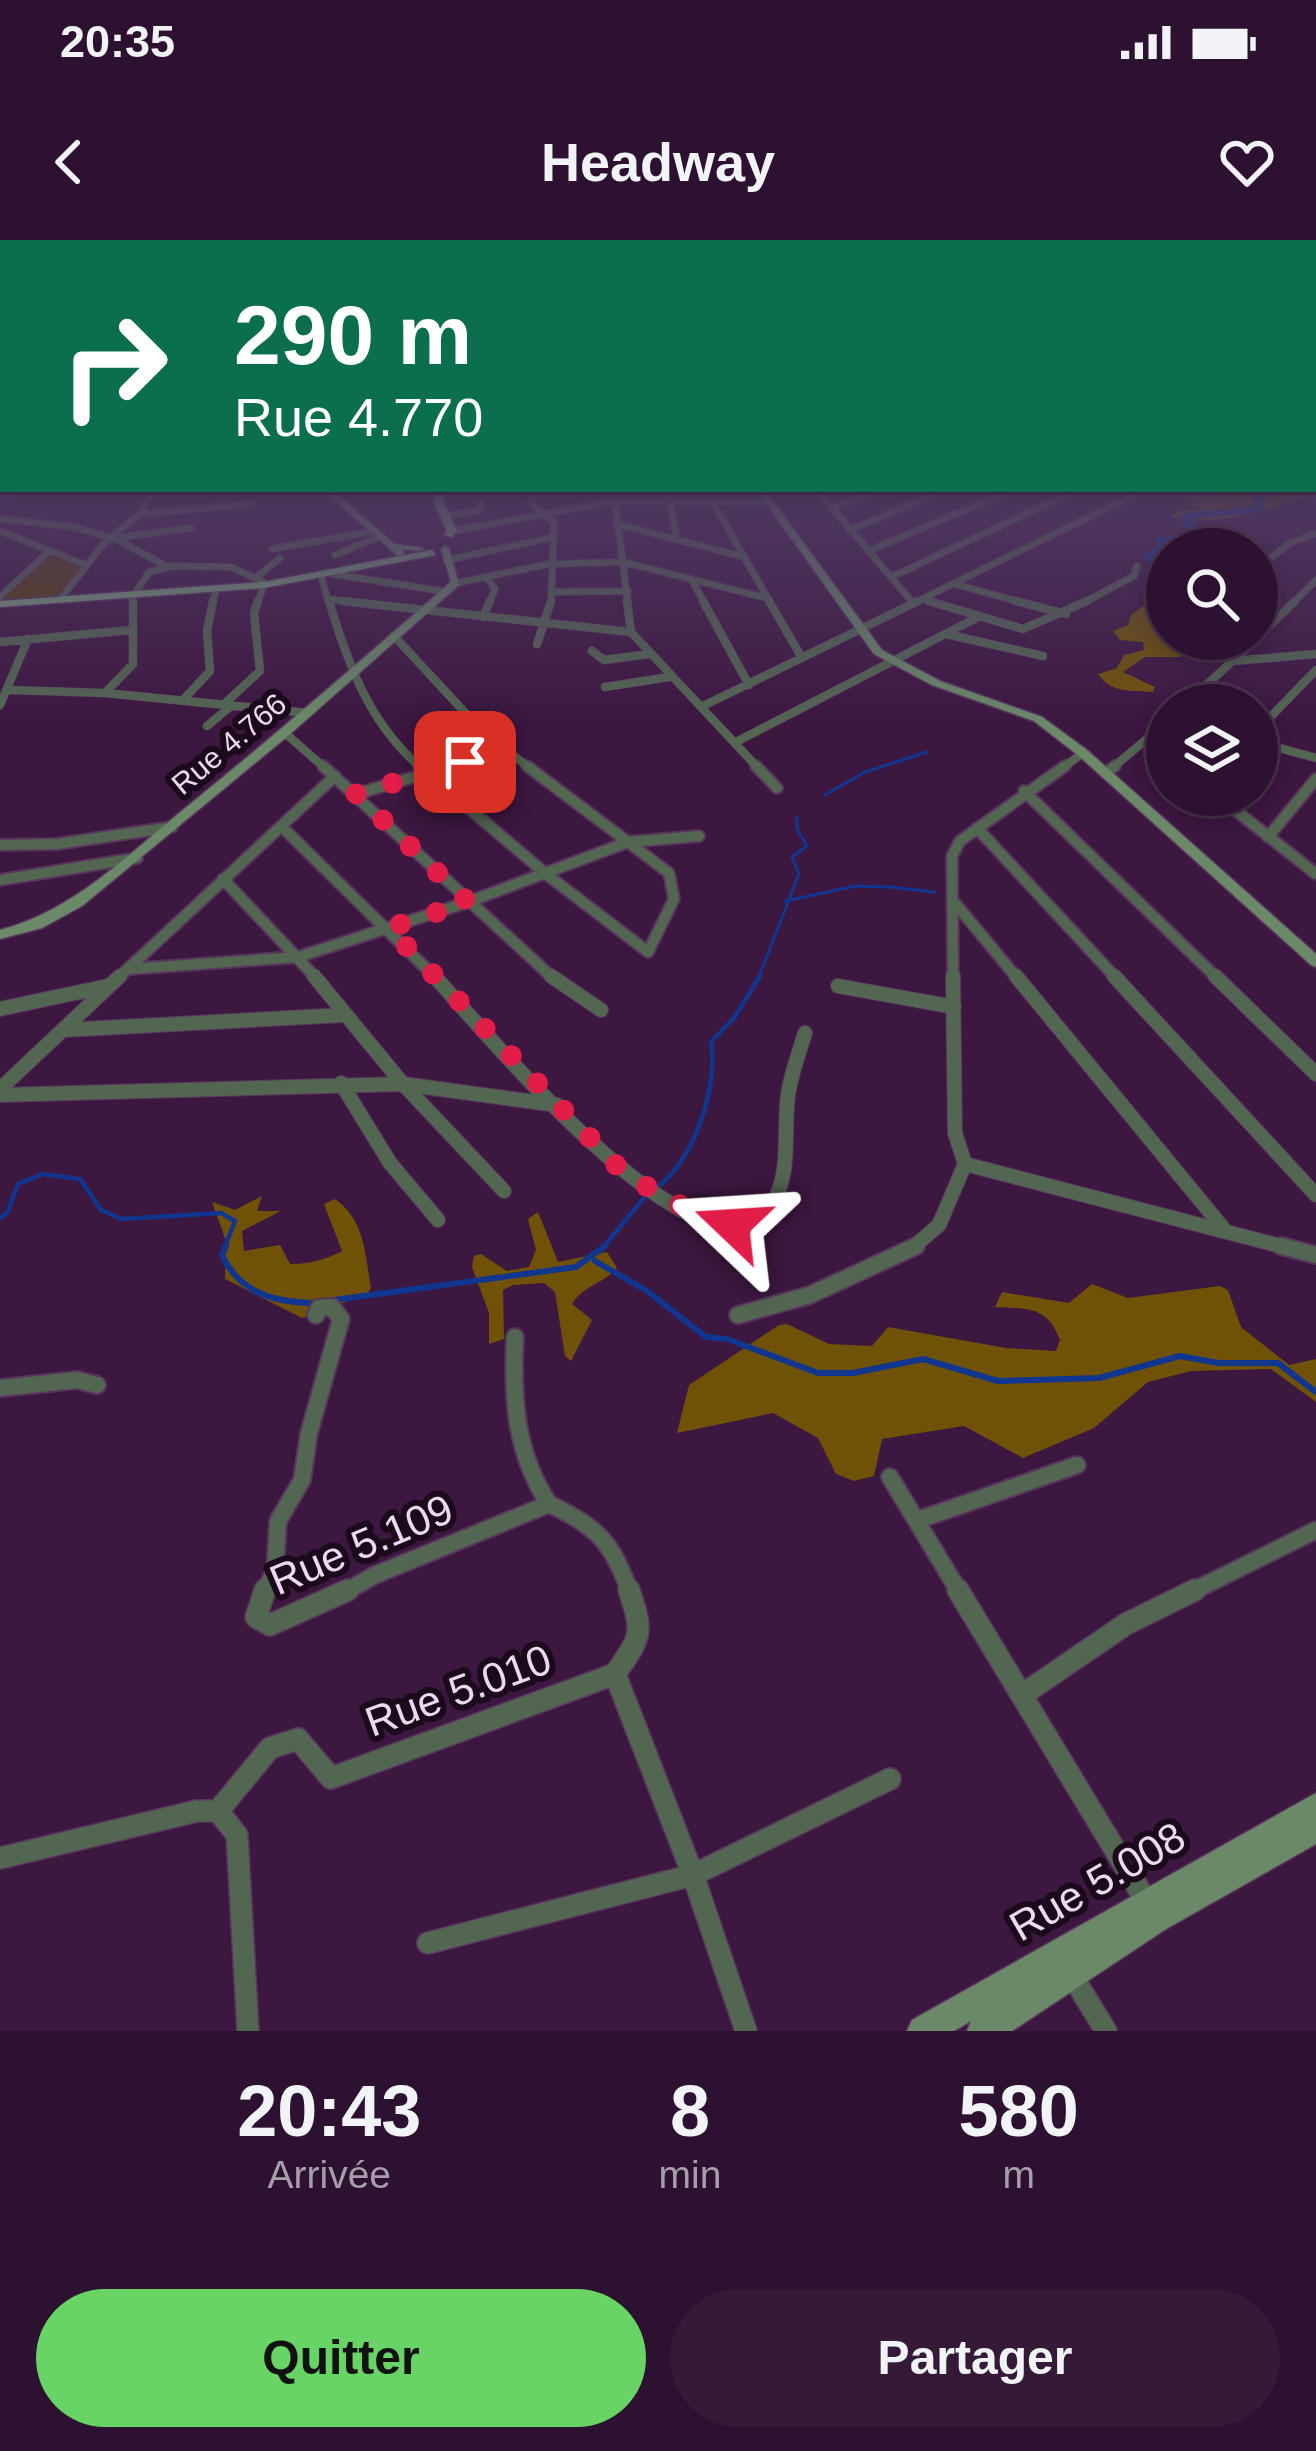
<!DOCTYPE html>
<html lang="fr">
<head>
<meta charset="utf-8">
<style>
  :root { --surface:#2d1130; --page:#351a38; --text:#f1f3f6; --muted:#a79dab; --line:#48314c; --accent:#67d465 }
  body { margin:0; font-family:Arial,sans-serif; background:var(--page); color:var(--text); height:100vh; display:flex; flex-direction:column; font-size:45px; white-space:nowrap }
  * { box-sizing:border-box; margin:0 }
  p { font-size:39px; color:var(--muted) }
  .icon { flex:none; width:66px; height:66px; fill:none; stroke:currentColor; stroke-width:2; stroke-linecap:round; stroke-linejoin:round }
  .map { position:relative; height:1791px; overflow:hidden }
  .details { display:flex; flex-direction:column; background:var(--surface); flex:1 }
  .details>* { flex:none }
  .top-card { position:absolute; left:0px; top:0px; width:1317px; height:252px; box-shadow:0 6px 18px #0003,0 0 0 3px var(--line); background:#0b6e4f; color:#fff; overflow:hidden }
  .fabs { position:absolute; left:1146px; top:288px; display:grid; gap:24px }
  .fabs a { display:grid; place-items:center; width:132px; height:132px; border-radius:50%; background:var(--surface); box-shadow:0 6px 18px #0003,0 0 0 3px var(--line); font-size:60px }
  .pin { position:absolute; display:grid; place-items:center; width:102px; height:102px; color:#fff; margin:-51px; border-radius:24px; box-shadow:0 6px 18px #0006 }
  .me { position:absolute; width:132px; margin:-66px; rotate:290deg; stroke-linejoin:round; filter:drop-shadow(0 0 9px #0008) }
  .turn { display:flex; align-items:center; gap:42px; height:252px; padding:0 36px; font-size:54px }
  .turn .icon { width:156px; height:156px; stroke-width:2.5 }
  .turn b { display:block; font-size:84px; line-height:102px }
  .eta { display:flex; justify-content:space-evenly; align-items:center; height:204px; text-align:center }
  .eta b { font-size:72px; font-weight:700; line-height:84px }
  .action { display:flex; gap:24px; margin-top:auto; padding:24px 36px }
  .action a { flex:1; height:138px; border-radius:72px; background:var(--accent); color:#111; font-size:48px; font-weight:700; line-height:138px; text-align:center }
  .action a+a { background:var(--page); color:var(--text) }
  .status { display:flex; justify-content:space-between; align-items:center; height:84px; padding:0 60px; background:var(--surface); direction:ltr }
  .status svg { height:33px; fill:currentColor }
  header { display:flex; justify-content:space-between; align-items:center; height:156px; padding:0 36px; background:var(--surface); font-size:54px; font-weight:700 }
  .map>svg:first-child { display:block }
  .green { fill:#563f0a }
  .forest { fill:#705207 }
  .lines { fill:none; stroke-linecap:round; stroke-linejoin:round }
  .stream-far2 { stroke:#10368f; stroke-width:3 }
  .stream-far1 { stroke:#10368f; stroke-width:4.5 }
  .stream { stroke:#10368f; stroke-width:6 }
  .river { fill:#10368f; fill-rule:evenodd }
  .street-far5-casing { stroke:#58365c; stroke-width:8 }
  .street-far4-casing { stroke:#58365c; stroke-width:9 }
  .street-far3-casing { stroke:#58365c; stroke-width:14 }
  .street-far2-casing { stroke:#58365c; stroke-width:16 }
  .street-far1-casing { stroke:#58365c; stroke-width:20 }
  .street-casing { stroke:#58365c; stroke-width:24 }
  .secondary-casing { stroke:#58365c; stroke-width:3 }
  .primary-casing { stroke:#58365c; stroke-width:3 }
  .street-far5 { stroke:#536652; stroke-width:6 }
  .street-far4 { stroke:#536652; stroke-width:8 }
  .street-far3 { stroke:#536652; stroke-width:10 }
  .street-far2 { stroke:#536652; stroke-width:14 }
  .street-far1 { stroke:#536652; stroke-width:16 }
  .street { stroke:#536652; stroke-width:21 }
  .secondary { fill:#6b8869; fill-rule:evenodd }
  .primary { fill:#7ca27a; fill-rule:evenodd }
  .route { stroke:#e11d48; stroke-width:21; stroke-dasharray:0 37.8 }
  .labels { text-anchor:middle; stroke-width:12; stroke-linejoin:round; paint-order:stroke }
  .far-street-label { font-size:30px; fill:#eed7f1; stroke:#1a0a1c }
  .near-street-label { font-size:42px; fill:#eed7f1; stroke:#1a0a1c }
</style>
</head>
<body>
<div class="status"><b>20:35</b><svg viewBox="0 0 49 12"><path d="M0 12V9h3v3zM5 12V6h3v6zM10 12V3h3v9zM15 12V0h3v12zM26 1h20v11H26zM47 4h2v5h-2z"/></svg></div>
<header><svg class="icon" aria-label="back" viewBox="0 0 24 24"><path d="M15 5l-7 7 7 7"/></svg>Headway<svg class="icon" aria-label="heart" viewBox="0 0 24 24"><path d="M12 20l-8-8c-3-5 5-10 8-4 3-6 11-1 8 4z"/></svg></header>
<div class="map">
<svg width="1316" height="1791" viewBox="0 0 1316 1791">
  <rect width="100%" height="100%" fill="#3c1740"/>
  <path class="green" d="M48,316L84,326L55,358L0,359Z"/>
  <path class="forest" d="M1314,243L1316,253C1269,269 1220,287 1171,277L1182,269L1205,272L1192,265L1201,261L1177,255L1219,256L1225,249H1314Z
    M1146,364L1155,375L1167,377V399H1200L1179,417H1145L1123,432L1155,447L1153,452C1131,450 1112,454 1098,434L1117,428L1124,415L1144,410L1143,402L1120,400L1113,391L1128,385L1131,375Z
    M262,956L257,971H281L242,991L244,1011L280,1005L290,1024C305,1025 328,1019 342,1011L324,964L335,959C365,980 365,1014 371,1048L367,1054L302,1078L225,1039L226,1001L212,962L235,970Z
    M538,972L558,1022L607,1012L617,1028C603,1044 584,1045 572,1064L592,1080L571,1121L565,1116L555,1052L544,1043L513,1045L503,1050L504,1099L489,1104V1073L472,1027L474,1016L481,1014L507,1031L529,1027L536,1010L528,979Z
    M1092,1044L1128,1058L1220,1046L1228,1050L1241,1087L1289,1125L1316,1119V1162L1271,1129L1191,1131L1148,1142L1094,1188L1023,1218L964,1186L882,1199L874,1236L854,1241L836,1234L818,1198L773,1173L677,1193L689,1145L779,1085L787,1084L829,1104L872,1106L888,1087L1006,1108L1056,1111L1060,1100C1047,1066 1029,1069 995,1067L1002,1052L1069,1063Z"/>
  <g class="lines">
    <path class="stream-far2" d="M825,555L865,532L927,512
      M890,647L934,652
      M785,661L856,646L888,647
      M758,739L799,634L792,617L807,606L797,589V577"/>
    <path class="stream-far1" d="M656,948C693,923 719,846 711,802L734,778L760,736
      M0,978L7,973L18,944L43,934L80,939L101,970L121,979L221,973L235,981L224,1009
      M602,1009L647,954"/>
    <path class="stream" d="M226,1006L222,1015C240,1054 276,1063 317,1063
      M595,1021L647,1051L706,1097L727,1099L818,1133H853L923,1119L998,1141L1099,1138L1180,1116L1218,1123H1278L1316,1152
      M334,1060L576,1027L605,1006"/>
    <path class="river" d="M1277,249H1298L1263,259V272L1193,279L1197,291L1186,301L1168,304L1157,316L1163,327H1153L1142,315L1156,306V298L1178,295L1186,288L1180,282L1184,273L1253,266V255Z"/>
    <g class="street-far5-casing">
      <path id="street-far5" d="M535,249L531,263L554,283L551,364
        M816,249L913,363
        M669,260L677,299
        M615,261L628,364
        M713,262L771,364
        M832,268L882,249
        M140,274L251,264
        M443,277L479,270L481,263
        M0,279L74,287L118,300L166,326L231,327L263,342
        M617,284L744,317
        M850,290L947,249
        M0,291L86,325
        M452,291L615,261L770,263
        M114,298L191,288
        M272,309L370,292
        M868,311L1015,249
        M335,315L376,298
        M447,320L550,298
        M1257,328L1289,304L1316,293
        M333,334L448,352
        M258,336L280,318
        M321,336L329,364
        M891,337L1080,249
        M487,338L495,349L489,364
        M692,340L705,364
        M456,343L549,324L623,322L766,358
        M955,344L1027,364
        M551,352L628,351
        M134,355L149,332L169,327
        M0,357L48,312
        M61,358L106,301L140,274L153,249
        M133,358V364
        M328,359L370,364
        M924,359L939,364
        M212,364L216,351
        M257,364L264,345
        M912,364L1146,249
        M1081,364L1134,336L1137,326
        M1292,364L1316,340"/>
    </g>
    <g class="street-far4-casing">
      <path id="street-far4" d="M329,361C349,427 369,483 422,529
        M342,361L631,392
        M627,361L631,392L759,529
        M703,361L749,445
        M769,361L802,418
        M929,361L1023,389L1087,361
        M1016,361L1066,374
        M483,377L490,361
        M946,394L1043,416
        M394,396L484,493L531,529
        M1257,398L1295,361
        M0,402L131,390
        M537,404L551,361
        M592,411L604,420L650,414
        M1233,421L1316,414
        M605,447L669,437
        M9,450L105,453L308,473
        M105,453L133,424V361
        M183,460L210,431L207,391L213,361
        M0,465L28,399
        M223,465L260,431L254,373L258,361
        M1185,465L1256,399
        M701,467L918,361
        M207,486L231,466
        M1257,491L1316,430
        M285,493L326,529
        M736,502L980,376
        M1144,502L1167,519
        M1257,502L1316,518
        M441,529L504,510
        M1061,529L1083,513
        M1111,529L1167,482"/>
    </g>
    <g class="street-far3-casing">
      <path id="street-far3" d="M323,526L554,739
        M419,526L546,634L648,712L674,659L669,633L527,526
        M756,526L777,548
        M1106,533L1115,526
        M1024,551L1218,739
        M356,554L452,526
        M1216,555L1316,634
        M281,586L437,739
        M977,588L1117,739
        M1268,597L1316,539
        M0,605L57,604L172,587
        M223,639L317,739
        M0,640L137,618
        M955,663L1018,739
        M129,729L298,717L468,662L628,602L699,596
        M117,739L335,536
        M953,739L952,616L960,601L1065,526"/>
    </g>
    <g class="street-far2-casing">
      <path id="street-far2" d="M314,736L403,844L504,951
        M434,736C478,782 707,1066 772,964C792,933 783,890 788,855C791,834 799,813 805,793
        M551,736L601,770
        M1016,736L1223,988
        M1114,736L1316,955
        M1215,736L1316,834
        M838,746L954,767
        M0,769L108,746
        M64,790L344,775
        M341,843L390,923L438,980
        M0,849L120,736
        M0,855L403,844L557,865
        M965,924L1292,1009
        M911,1009L939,985L965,924L955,893L953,736"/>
    </g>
    <g class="street-far1-casing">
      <path id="street-far1" d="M1281,1006L1316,1015
        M738,1075L810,1055L916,1006
        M515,1097C512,1157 515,1213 549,1264
        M0,1148L77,1140L97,1145
        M890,1237L960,1353
        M918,1280L1077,1225
        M263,1353L275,1332L278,1281L302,1240L309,1193L341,1079L332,1067L319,1068L316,1075
        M343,1353L375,1335L549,1264C597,1286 613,1303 630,1353
        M1189,1353L1316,1290"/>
    </g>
    <g class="street-casing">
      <path id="street" d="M265,1350L256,1377L270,1385L348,1350
        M958,1350L1146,1661
        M615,1434C641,1397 644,1394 629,1350
        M1022,1455L1126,1384L1195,1350
        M218,1571L237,1595L248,1791
        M0,1618L197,1571H218L270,1508L298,1499L331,1538L615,1434L693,1635L746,1791
        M428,1703L693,1635L890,1539
        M1071,1734L1106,1791"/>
    </g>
    <g class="secondary-casing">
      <path id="secondary" d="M1314,233H1316V236H1314Z
        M322,249H331L394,304L424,308L420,311L401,309L405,314L398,316Z
        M756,249H764L882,410L940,441L1042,477L1087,510L1316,714V727L1311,725L1079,516L1034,481L932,445L874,414Z
        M445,306L449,309L459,345L289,495L82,666L42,688L0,699V690C73,671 126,616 183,570C274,496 363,419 451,342L441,309Z
        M1316,1553V1604L1166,1689L1012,1791H967L971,1781L954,1791H907L912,1780Z"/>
    </g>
    <g class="primary-casing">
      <path id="primary" d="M439,249H447L443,260L457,291L452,297L444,295L447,291L433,260Z
        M432,310L436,315L264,348L0,367V361L264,342Z"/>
    </g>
    <use href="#street-far5" class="street-far5"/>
    <use href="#street-far4" class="street-far4"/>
    <use href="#street-far3" class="street-far3"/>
    <use href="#street-far2" class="street-far2"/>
    <use href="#street-far1" class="street-far1"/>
    <use href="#street" class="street"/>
    <use href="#secondary" class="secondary"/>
    <use href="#primary" class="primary"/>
  </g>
  <linearGradient id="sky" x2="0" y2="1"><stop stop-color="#210d23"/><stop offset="0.48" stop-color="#503c64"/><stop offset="1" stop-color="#503c64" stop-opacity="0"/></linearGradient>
  <rect width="1316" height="484" fill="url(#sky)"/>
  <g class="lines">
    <path class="route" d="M465,522L356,554L468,662L389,688L619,928L667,960L732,985"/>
  </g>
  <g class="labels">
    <g class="far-street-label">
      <text transform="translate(229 504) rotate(-40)" y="10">Rue 4.766</text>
    </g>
    <g class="near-street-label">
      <text transform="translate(361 1304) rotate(-23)" y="15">Rue 5.109</text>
      <text transform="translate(458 1450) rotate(-20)" y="15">Rue 5.010</text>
      <text transform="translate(1097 1641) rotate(-30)" y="15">Rue 5.008</text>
    </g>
  </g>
</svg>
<div class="fabs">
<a><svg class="icon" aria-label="search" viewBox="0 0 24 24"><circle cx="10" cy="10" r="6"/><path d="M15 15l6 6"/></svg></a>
<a><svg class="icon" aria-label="layers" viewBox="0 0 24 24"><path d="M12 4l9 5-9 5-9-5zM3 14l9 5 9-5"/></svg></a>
</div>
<div class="pin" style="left:465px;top:522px;background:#d93025"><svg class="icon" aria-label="arrive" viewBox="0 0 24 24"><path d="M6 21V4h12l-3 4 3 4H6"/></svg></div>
<svg class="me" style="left:732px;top:985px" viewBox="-20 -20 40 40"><path d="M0-17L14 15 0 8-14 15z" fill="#e11d48" stroke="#fff" stroke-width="4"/></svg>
<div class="top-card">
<div class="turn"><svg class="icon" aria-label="right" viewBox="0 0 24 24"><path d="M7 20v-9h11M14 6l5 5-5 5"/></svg><div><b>290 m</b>Rue 4.770</div></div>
</div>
</div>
<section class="details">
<div class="eta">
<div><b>20:43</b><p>Arrivée</p></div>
<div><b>8</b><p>min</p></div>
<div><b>580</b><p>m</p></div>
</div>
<div class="action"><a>Quitter</a><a>Partager</a></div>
</section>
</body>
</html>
